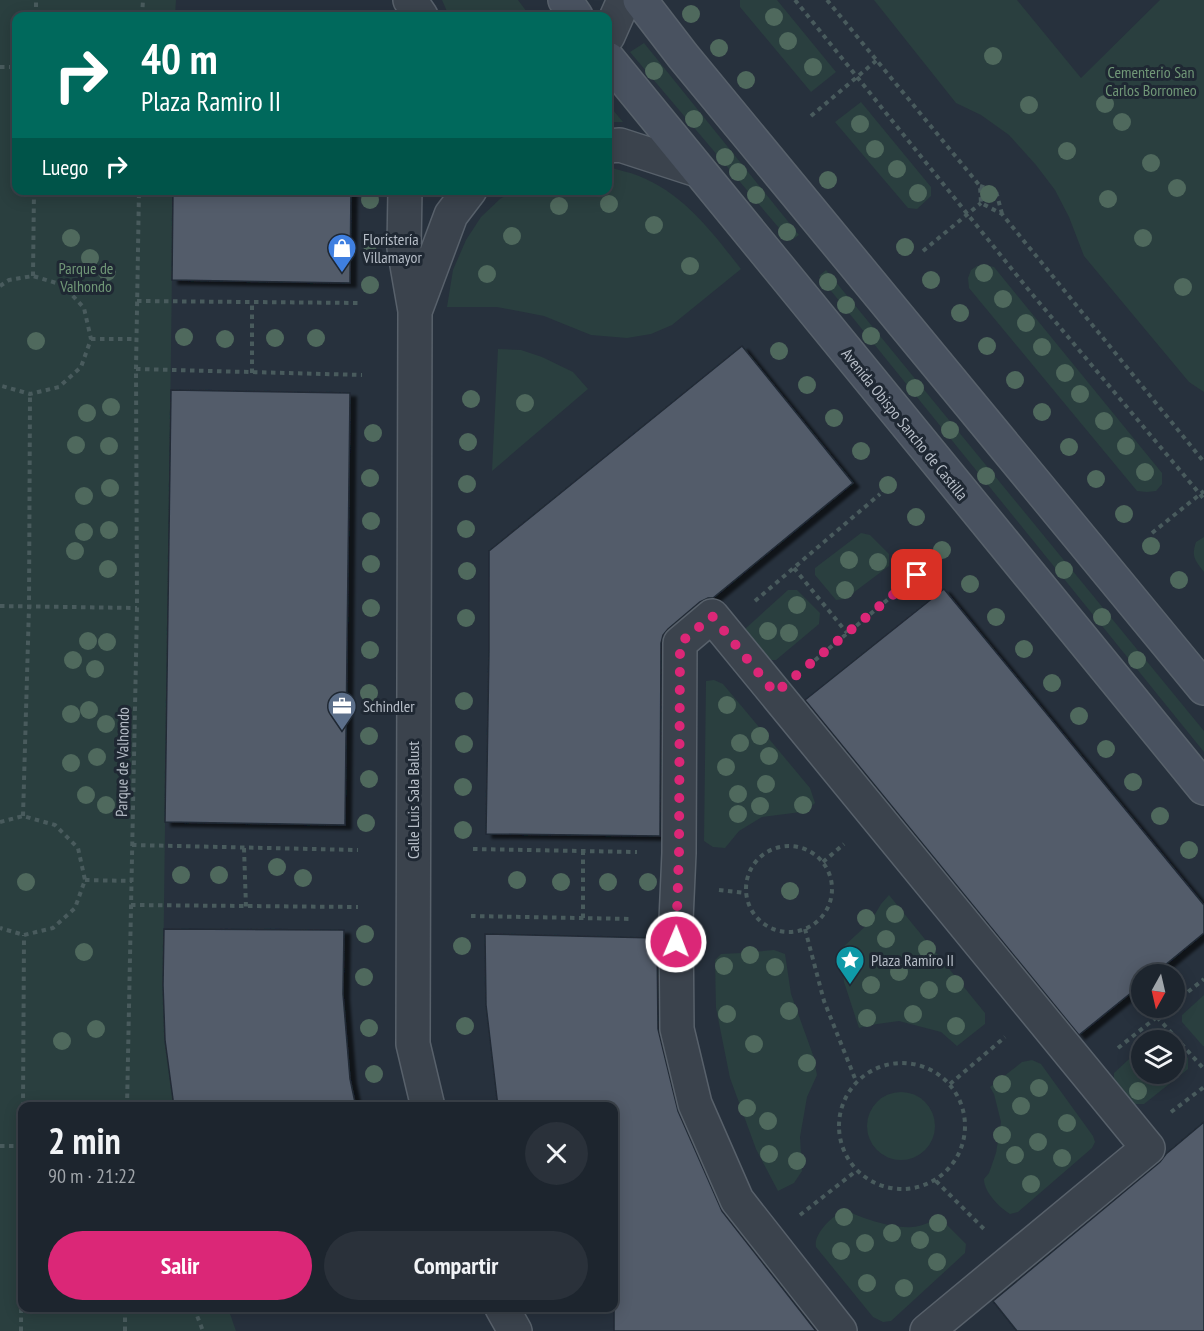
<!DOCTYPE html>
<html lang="es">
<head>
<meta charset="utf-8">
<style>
  :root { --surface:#1d252e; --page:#2a313a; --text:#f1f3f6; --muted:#a0a5aa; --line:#3b424a; --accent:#db2777 }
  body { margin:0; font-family:"PT Sans Narrow",sans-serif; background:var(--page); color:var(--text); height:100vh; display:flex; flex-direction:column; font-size:22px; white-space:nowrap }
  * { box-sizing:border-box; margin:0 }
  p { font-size:20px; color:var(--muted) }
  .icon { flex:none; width:33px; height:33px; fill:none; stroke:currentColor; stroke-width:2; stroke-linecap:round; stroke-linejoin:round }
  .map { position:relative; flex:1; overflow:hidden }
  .panel { position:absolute; left:18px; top:1102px; width:600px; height:210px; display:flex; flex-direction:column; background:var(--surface); border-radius:12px; box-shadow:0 3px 15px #0003,0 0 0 2px var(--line) }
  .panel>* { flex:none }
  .top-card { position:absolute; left:12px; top:12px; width:600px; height:183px; border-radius:12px; box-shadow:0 3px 15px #0003,0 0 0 2px var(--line); background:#00695c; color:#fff; overflow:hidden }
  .needle { width:39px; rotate:188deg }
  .buttons { position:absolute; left:1131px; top:964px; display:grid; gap:12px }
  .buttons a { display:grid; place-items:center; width:54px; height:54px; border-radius:50%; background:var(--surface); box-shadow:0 3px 15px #0003,0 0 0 2px var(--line); font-size:30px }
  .pin { position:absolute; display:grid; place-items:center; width:51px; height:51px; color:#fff; margin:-26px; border-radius:12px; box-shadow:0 3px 9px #0006 }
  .me { position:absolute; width:66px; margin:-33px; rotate:1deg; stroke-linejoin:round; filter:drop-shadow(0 0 4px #0008) }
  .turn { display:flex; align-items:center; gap:21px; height:126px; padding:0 30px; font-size:27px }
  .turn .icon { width:78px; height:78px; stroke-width:2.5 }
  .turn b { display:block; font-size:42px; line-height:51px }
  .then { display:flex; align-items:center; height:57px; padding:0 30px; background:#0003; gap:12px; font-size:22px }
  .round { display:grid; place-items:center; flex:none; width:63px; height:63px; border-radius:32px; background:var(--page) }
  .overview { display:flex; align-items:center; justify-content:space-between; height:102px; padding:0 30px }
  h1 { font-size:36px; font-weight:800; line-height:45px }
  .action { display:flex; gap:12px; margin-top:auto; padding:12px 30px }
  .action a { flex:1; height:69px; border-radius:36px; background:var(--accent); color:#fff; font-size:24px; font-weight:800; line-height:69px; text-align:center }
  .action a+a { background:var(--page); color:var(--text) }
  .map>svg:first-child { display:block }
  .green { fill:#2a3f3f }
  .building { fill:#525c6b; stroke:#212a35; stroke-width:1.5; filter:url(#shadow) }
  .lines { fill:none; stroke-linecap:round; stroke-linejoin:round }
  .street-casing { stroke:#58616b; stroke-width:36 }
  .secondary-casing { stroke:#58616b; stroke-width:36 }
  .path { stroke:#495b5d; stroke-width:4; stroke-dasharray:4.5 4.5; stroke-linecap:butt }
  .street { stroke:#3b434d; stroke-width:33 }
  .secondary { stroke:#495260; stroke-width:33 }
  .tree { fill:#4f695d }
  .route { stroke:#db2777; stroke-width:10; stroke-dasharray:0 18 }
  .labels { text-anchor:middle; stroke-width:6; stroke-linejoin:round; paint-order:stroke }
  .park-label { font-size:16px; fill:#709777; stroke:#1f2833 }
  .poi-label { font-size:16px; fill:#b7bec8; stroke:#1f2833; text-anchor:start }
  .street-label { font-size:16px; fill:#b7bec8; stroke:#1f2833 }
</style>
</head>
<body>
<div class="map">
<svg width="1204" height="1331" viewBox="0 0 1204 1331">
  <defs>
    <filter id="shadow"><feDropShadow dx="6" dy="4" stdDeviation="1.5" flood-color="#0009"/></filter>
  </defs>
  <rect width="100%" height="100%" fill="#27313d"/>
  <path class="green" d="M0,0H176L175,16H16V190L173,191L163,985L165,1040L174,1107H22V1308H228L236,1331H0Z
    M442,0H518L530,16H449Z
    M740,0H777L836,72L811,92L740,7Z
    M874,0H1017L1081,78L1160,0H1204V392L1189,382L1084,256L1069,217L1055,190L1036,165L1009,135L981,115L956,103Z
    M644,43L799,235L790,241L630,52Z
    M861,102L931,187V196L917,209L908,208L835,122Z
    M608,104L623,122H608Z
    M608,167C618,170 629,172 639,176C684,194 712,232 741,269L672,325L651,334L627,338L591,335L544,316L497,307H447L453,270L466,240L481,217L500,199L513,191L608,190Z
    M985,265L994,267L1162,473V484L1156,491L1147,492L1137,491L969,288L968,278L971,270L977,266Z
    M826,270L1204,731V752L819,276Z
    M498,349L521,350L542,357L573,372L588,389L492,471Z
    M861,533L870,535L889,554V566L845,599L836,600L815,575V568Z
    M1204,537V572C1195,560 1191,557 1196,542Z
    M788,590H797L820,613L819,624L776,660H766L746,635L745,629Z
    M714,680L723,684L810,788L815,803L807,810L801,812L762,817L739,831L725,848L713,847L704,841L706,681Z
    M889,895L985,1013V1024L957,1046L941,1032L899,1021L870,1025L859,1028L844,982L840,950L871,921L881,904Z
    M774,950L785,954L791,994L813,1055L817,1075L807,1097L800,1137L802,1171L794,1183L778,1191L756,1149L730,1078L716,1008L715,960L721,954L741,953Z
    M1204,995V1046H1203L1182,1022V1015Z
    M1175,1044L1188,1058V1069L1144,1104H1134L1114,1080V1073L1141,1048L1142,1074H1174Z
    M1032,1060L1041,1064L1093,1136L1095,1142L1092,1148L1018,1212L1010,1214C999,1207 984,1192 984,1179L989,1173L996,1153L1001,1122L994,1094L990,1087L1022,1062Z
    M867 1126a34 34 0 1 1 68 0a34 34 0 1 1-68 0Z
    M845,1210C861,1218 894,1229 912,1227C921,1227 931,1221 940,1218L966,1244L965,1253L891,1321L883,1322L873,1317L816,1247C813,1234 833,1215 845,1210Z"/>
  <path class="building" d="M173,190H351L350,283L172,280Z
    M742,346L853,483L713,598H708L700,602L668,629L663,635L661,643L660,836L486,834L489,649V551Z
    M171,390L350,393L345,825L165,822Z
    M944,589L1204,905V933L1153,975H1142V984L1079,1035L805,700Z
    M164,929L344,930L343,994L350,1079L356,1107H174L165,1040L163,985Z
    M485,934L657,938L658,1029L678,1111L722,1211L816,1331H614V1107H498L486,1005Z
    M1204,1122V1331H1017L993,1301L1160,1162L1166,1154Z"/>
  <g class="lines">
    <g class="street-casing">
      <path id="street" d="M410,0L421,16
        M608,36L624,0
        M608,146L620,145L697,170
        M405,190L404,248L415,311L413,1044L428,1107
        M416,309L451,215L470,190
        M502,1308L515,1331
        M840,1331L737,1200L695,1104L677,1029L676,920L679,853L680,643L712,616L1148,1148L927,1331"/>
    </g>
    <g class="secondary-casing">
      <path id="secondary" d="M565,0L576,16
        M640,0L683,56L1204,688
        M608,59L1204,788"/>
    </g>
    <path class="path" d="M795,0L1027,288L1204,499
      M827,0L980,186L981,203L1002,214L1204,462
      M36,16V0
      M142,16L143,0
      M0,67H16
      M811,116L877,60
      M980,186L996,191L1002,214
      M923,251L981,203
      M33,276L34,190
      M0,286L9,280L33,276L63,285L84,308L91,339L81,367L59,387L30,394L2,386L0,384
      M137,301L362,303
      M91,339H136
      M136,369L362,375
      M252,373V302
      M1152,533L1204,491
      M794,568L847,633
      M755,601L880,494
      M0,606L137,608
      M808,666L934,561
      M23,816L29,607L30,394
      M0,822L23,816L55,825L78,848L85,880L75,908L53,928L24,935L0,928
      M132,845L358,850
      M746 889a43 43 0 1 1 86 0a43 43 0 1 1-86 0Z
      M244,848L246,907
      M473,849L637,852
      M823,862L844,844
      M85,880L132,881
      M719,890L745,893
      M131,905L358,907
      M471,916L633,919
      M583,918V850
      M805,929L824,1001L856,1081
      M1174,1003L1204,979
      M1157,1017L1204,1069
      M1118,1048L1168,1008
      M839 1126a63 63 0 1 1 126 0a63 63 0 1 1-126 0Z
      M950,1084L1005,1037
      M23,1107L24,935
      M127,1107L137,608L136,369L139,190
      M1171,1112L1204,1087
      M0,1146H22
      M936,1181L984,1229
      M800,1215L856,1171
      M194,1308L203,1331
      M21,1331L22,1120
      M125,1331V1308"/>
    <use href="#street" class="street"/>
    <use href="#secondary" class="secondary"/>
  </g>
  <g class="tree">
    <circle cx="691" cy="14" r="9"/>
    <circle cx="774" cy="17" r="9"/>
    <circle cx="788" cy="41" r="9"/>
    <circle cx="719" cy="48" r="9"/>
    <circle cx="993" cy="56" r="9"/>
    <circle cx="813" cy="67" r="9"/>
    <circle cx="654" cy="71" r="9"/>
    <circle cx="746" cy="80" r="9"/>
    <circle cx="1105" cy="104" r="9"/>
    <circle cx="1029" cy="105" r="9"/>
    <circle cx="694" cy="119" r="9"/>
    <circle cx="1122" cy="122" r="9"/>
    <circle cx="860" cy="124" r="9"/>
    <circle cx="875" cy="149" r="9"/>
    <circle cx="1067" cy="151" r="9"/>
    <circle cx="725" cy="157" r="9"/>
    <circle cx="1151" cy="163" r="9"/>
    <circle cx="897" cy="169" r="9"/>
    <circle cx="738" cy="172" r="9"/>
    <circle cx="828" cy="180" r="9"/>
    <circle cx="1177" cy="188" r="9"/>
    <circle cx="918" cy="193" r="9"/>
    <circle cx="989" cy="194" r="9"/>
    <circle cx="756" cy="195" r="9"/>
    <circle cx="1108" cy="199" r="9"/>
    <circle cx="370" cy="200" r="9"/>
    <circle cx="609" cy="204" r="9"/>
    <circle cx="559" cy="206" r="9"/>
    <circle cx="654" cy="225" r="9"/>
    <circle cx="787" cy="232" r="9"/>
    <circle cx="512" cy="236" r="9"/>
    <circle cx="71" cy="238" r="9"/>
    <circle cx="1143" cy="238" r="9"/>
    <circle cx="370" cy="242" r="9"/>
    <circle cx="905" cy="247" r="9"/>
    <circle cx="90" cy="258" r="9"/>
    <circle cx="690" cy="266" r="9"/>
    <circle cx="107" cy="272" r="9"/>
    <circle cx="984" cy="273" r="9"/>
    <circle cx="487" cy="274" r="9"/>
    <circle cx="931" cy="280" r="9"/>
    <circle cx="828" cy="282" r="9"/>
    <circle cx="370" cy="285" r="9"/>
    <circle cx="1183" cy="287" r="9"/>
    <circle cx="1003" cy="299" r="9"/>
    <circle cx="846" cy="305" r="9"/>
    <circle cx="960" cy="313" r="9"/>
    <circle cx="1026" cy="323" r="9"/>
    <circle cx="871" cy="336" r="9"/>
    <circle cx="184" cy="337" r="9"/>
    <circle cx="275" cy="338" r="9"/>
    <circle cx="316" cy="338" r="9"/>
    <circle cx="225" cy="339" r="9"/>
    <circle cx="36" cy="341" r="9"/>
    <circle cx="987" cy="346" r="9"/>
    <circle cx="1042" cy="347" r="9"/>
    <circle cx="779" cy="351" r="9"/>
    <circle cx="1065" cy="373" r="9"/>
    <circle cx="1015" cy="380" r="9"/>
    <circle cx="807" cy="385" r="9"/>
    <circle cx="915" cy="388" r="9"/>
    <circle cx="1080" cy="394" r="9"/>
    <circle cx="471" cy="399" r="9"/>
    <circle cx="525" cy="403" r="9"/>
    <circle cx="111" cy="407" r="9"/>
    <circle cx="1042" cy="412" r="9"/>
    <circle cx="87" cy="413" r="9"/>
    <circle cx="834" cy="418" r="9"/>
    <circle cx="1104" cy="421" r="9"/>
    <circle cx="950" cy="430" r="9"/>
    <circle cx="373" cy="433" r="9"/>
    <circle cx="468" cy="442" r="9"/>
    <circle cx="76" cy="445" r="9"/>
    <circle cx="109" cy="446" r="9"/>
    <circle cx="1126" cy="446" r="9"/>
    <circle cx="1069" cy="447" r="9"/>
    <circle cx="861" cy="451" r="9"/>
    <circle cx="1145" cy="472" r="9"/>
    <circle cx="986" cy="476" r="9"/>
    <circle cx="370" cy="478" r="9"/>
    <circle cx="1096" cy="479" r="9"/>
    <circle cx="467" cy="484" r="9"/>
    <circle cx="888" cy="485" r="9"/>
    <circle cx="110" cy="488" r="9"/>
    <circle cx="84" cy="496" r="9"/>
    <circle cx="1124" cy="514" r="9"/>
    <circle cx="916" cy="517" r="9"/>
    <circle cx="371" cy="521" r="9"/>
    <circle cx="466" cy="529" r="9"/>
    <circle cx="109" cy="530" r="9"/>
    <circle cx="84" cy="532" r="9"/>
    <circle cx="1151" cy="546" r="9"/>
    <circle cx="942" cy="550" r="9"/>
    <circle cx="75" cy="551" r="9"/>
    <circle cx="849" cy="560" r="9"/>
    <circle cx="878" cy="562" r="9"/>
    <circle cx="371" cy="564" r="9"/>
    <circle cx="108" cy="569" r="9"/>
    <circle cx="1064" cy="570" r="9"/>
    <circle cx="467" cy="571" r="9"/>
    <circle cx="1179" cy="580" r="9"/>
    <circle cx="970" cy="584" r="9"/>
    <circle cx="845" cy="590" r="9"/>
    <circle cx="797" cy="605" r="9"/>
    <circle cx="371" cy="608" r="9"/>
    <circle cx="996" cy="617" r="9"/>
    <circle cx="1102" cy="617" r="9"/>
    <circle cx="466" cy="618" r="9"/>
    <circle cx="768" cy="631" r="9"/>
    <circle cx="789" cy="633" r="9"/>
    <circle cx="88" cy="641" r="9"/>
    <circle cx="107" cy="642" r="9"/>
    <circle cx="1024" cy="649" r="9"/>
    <circle cx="370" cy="650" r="9"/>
    <circle cx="73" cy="660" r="9"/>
    <circle cx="1137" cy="660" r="9"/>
    <circle cx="95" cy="669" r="9"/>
    <circle cx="1052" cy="683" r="9"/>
    <circle cx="369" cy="693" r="9"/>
    <circle cx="464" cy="701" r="9"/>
    <circle cx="727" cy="705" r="9"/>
    <circle cx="89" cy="710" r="9"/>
    <circle cx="71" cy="714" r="9"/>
    <circle cx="1079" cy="716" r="9"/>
    <circle cx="106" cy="724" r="9"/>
    <circle cx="369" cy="736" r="9"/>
    <circle cx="760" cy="736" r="9"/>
    <circle cx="740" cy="743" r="9"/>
    <circle cx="464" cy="744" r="9"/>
    <circle cx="1106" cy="749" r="9"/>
    <circle cx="769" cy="756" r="9"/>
    <circle cx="97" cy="757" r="9"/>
    <circle cx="71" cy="763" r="9"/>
    <circle cx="726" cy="767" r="9"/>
    <circle cx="369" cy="779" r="9"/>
    <circle cx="1133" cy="782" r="9"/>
    <circle cx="766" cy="784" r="9"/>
    <circle cx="463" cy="787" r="9"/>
    <circle cx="738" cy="794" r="9"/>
    <circle cx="86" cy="795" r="9"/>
    <circle cx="106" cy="805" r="9"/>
    <circle cx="803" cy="805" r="9"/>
    <circle cx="760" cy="806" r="9"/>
    <circle cx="738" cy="814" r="9"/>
    <circle cx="1160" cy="816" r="9"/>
    <circle cx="366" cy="823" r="9"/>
    <circle cx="463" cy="830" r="9"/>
    <circle cx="1189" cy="850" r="9"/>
    <circle cx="277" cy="867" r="9"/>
    <circle cx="181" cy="875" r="9"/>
    <circle cx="219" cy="875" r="9"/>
    <circle cx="303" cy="878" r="9"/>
    <circle cx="517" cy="880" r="9"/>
    <circle cx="26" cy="882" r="9"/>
    <circle cx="561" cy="882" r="9"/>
    <circle cx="608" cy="882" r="9"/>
    <circle cx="648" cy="882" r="9"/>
    <circle cx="790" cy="891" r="9"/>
    <circle cx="895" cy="914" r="9"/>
    <circle cx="866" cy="918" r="9"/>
    <circle cx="365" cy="934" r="9"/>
    <circle cx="886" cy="939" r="9"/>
    <circle cx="462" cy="946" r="9"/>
    <circle cx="927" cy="949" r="9"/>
    <circle cx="84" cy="952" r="9"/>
    <circle cx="750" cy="955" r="9"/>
    <circle cx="850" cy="958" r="9"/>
    <circle cx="724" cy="966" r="9"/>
    <circle cx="775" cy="967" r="9"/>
    <circle cx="899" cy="972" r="9"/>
    <circle cx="364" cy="977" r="9"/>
    <circle cx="955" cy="984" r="9"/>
    <circle cx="871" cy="985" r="9"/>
    <circle cx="929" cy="990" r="9"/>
    <circle cx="789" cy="1011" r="9"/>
    <circle cx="727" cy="1014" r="9"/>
    <circle cx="913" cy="1014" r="9"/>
    <circle cx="867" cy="1018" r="9"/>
    <circle cx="465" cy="1026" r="9"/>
    <circle cx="956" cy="1026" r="9"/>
    <circle cx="369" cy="1028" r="9"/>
    <circle cx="96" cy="1029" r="9"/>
    <circle cx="62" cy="1041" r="9"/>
    <circle cx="754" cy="1044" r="9"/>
    <circle cx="807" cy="1063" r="9"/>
    <circle cx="374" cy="1074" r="9"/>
    <circle cx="1002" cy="1084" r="9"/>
    <circle cx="1039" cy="1088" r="9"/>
    <circle cx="1138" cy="1091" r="9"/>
    <circle cx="1021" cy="1106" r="9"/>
    <circle cx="747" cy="1108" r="9"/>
    <circle cx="768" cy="1121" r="9"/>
    <circle cx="1067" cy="1123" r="9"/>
    <circle cx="1002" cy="1135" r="9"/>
    <circle cx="1038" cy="1142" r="9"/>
    <circle cx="769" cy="1154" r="9"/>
    <circle cx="1015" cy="1155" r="9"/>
    <circle cx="1062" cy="1158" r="9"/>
    <circle cx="797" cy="1161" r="9"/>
    <circle cx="1031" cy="1184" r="9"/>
    <circle cx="844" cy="1217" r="9"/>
    <circle cx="938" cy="1223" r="9"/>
    <circle cx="892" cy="1233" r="9"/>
    <circle cx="920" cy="1240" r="9"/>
    <circle cx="865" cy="1243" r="9"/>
    <circle cx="841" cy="1251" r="9"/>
    <circle cx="937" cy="1262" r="9"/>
    <circle cx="867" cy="1283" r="9"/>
    <circle cx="904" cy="1288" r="9"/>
  </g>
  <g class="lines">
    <path class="route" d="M676,942L679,853L680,643L712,616L775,693L917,575"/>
  </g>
  <defs>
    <g id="shop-pin" transform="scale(1.5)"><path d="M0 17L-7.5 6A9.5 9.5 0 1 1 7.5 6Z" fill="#3f7fe0" stroke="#1f2833"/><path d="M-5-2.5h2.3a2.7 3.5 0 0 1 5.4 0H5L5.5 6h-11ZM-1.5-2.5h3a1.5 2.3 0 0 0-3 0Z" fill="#fff"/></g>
    <g id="office-pin" transform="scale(1.5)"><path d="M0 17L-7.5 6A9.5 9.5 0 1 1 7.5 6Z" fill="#5c6f8a" stroke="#1f2833"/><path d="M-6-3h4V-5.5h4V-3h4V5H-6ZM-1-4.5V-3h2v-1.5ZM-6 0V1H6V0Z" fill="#fff"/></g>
    <g id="sight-pin" transform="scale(1.5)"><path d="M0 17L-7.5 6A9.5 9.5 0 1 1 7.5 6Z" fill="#0f9aa8" stroke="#1f2833"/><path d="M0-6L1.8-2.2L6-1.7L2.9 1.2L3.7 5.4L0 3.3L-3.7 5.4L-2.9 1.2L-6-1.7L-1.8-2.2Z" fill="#fff"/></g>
  </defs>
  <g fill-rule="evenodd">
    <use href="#shop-pin" x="342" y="248"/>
    <use href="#office-pin" x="342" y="706"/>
    <use href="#sight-pin" x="850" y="960"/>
  </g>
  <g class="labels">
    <g class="park-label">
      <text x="1151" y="78">Cementerio San<tspan x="1151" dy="18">Carlos Borromeo</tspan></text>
      <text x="86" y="274">Parque de<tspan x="86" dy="18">Valhondo</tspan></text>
    </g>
    <g class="poi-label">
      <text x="363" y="245">Floristería<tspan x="363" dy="18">Villamayor</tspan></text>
      <text x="363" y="712">Schindler</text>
      <text x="871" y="966">Plaza Ramiro II</text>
    </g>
    <g class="street-label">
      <text transform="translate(905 424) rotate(51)" y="6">Avenida Obispo Sancho de Castilla</text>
      <text transform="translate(122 762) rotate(-89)" y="6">Parque de Valhondo</text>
      <text transform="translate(413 800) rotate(-90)" y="6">Calle Luis Sala Balust</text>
    </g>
  </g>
</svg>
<div class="buttons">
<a><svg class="needle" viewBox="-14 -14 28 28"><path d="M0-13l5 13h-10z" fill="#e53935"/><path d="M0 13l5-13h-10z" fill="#a0a5aa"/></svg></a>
<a><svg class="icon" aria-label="layers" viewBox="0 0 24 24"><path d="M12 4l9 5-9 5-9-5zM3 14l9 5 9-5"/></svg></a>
</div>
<div class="pin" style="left:917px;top:575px;background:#d93025"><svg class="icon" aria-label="arrive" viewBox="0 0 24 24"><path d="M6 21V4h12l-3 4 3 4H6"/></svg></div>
<svg class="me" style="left:676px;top:942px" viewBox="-20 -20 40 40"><circle r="17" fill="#db2777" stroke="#fff" stroke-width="3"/><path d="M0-11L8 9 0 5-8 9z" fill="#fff"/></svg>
<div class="top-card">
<div class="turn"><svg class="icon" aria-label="right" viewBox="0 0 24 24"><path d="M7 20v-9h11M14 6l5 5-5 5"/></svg><div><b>40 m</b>Plaza Ramiro II</div></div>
<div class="then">Luego<svg class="icon" aria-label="right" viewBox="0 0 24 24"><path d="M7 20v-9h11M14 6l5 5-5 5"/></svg></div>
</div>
<section class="panel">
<div class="overview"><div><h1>2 min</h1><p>90 m · 21:22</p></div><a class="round"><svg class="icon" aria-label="close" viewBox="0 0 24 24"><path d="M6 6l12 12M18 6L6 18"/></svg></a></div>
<div class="action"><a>Salir</a><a>Compartir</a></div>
</section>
</div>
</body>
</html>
